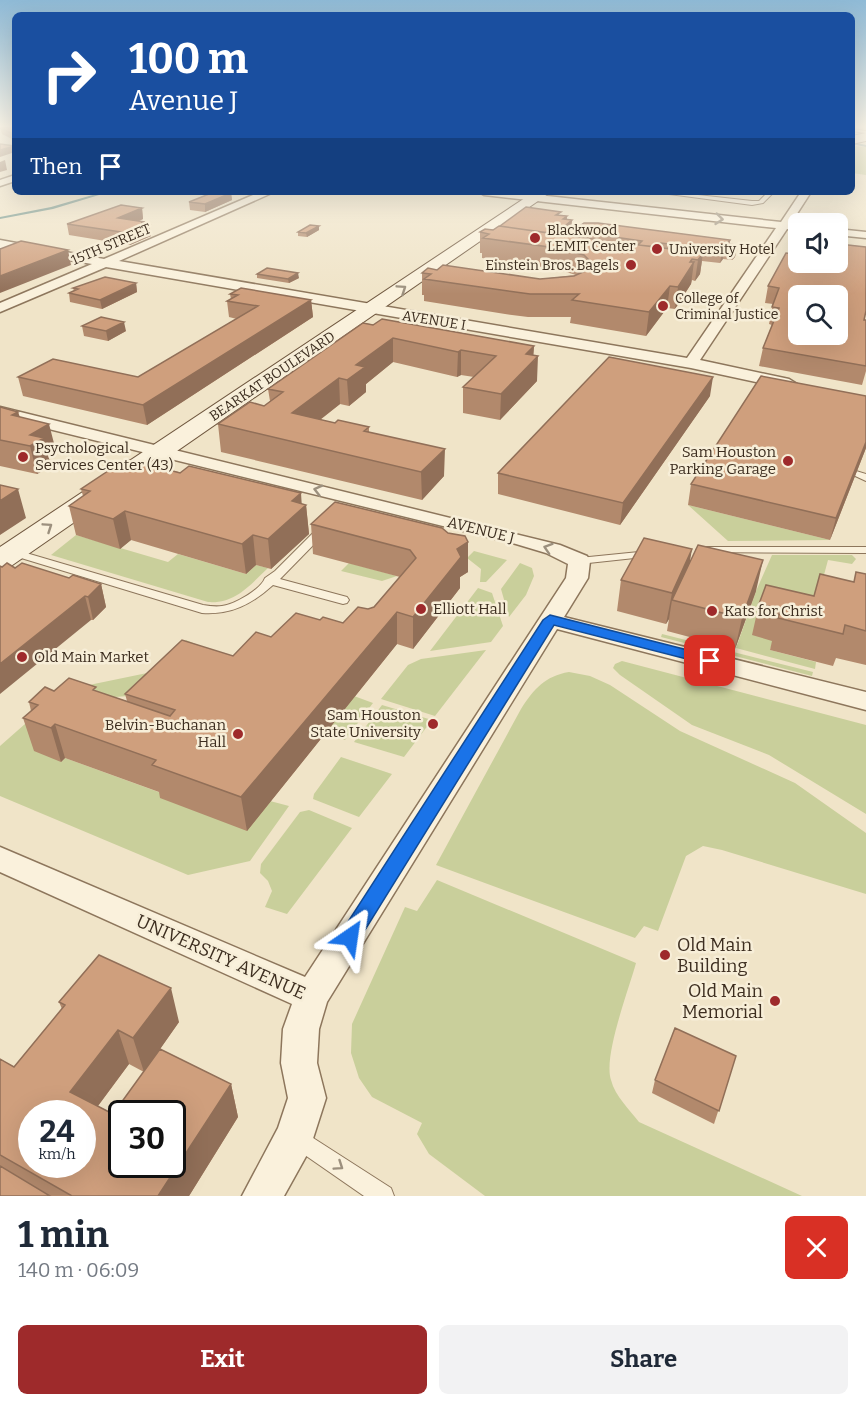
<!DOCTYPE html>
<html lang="en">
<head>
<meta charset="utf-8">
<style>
  :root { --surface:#fff; --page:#f2f2f3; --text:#1f2937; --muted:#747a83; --accent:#9e2a2b }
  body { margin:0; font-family:Bitter,serif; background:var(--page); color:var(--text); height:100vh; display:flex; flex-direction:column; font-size:22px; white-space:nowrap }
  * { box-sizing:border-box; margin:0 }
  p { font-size:20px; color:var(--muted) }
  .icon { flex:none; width:33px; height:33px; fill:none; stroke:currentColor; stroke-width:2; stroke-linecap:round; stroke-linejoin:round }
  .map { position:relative; height:1196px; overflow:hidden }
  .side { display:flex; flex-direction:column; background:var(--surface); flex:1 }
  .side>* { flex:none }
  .guide { position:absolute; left:12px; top:12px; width:843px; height:183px; border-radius:9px; box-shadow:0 6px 24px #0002; background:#1a4fa0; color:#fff; overflow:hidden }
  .buttons { position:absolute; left:788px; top:213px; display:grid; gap:12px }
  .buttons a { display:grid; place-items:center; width:60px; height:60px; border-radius:9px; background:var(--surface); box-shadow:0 6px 24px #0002; font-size:30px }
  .speed { position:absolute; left:18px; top:1100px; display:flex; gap:12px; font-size:30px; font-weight:700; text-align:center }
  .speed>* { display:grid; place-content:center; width:78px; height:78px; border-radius:50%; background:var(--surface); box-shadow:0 6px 24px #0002; line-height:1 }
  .speed small { font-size:15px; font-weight:400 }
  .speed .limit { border:3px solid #111; border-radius:9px; background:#fff; color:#111 }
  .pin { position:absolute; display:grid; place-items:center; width:51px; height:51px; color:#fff; margin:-26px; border-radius:12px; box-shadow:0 3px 9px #0006 }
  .me { position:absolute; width:66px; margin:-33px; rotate:32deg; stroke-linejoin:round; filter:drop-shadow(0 0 4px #0008) }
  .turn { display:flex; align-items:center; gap:21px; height:126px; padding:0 18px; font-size:27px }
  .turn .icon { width:78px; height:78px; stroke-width:2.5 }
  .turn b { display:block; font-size:42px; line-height:51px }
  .then { display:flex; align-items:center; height:57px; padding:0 18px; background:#0003; gap:12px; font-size:22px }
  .round { display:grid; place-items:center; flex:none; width:63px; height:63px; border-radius:9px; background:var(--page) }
  .summary { display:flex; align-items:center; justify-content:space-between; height:102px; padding:0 18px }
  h1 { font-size:36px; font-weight:700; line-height:45px }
  .primary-button { display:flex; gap:12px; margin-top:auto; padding:12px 18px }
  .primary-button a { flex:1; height:69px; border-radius:9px; background:var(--accent); color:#fff; font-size:24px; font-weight:700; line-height:69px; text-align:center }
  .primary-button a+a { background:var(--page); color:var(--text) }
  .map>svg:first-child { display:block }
  .green { fill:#c9cf9b }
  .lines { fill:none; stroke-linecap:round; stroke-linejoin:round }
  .stream { fill:#6f938a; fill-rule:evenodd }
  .lane-casing { stroke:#8d765c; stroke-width:2 }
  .street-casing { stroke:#8d765c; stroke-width:3 }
  .secondary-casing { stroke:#6f573f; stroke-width:2 }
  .lane { fill:#faf1dc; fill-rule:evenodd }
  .street { fill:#faf1dc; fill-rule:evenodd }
  .secondary { fill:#faf1dc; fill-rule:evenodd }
  .wall { fill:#b2896c; fill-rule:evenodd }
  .shaded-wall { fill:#916f58 }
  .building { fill:#cf9f7d; stroke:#916f58; stroke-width:1.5; fill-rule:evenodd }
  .oneway { stroke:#9c907e }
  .route { fill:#1a73e8; stroke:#114b97; stroke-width:1.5 }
  .poi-dot { fill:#9e2a2b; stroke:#f7eed8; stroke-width:2 }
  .labels { text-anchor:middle; stroke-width:5; stroke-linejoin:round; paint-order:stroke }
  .far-poi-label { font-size:14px; fill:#3d2e20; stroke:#f7eed8; text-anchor:start }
  .far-street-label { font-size:14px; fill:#3d2e20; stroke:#f7eed8 }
  .poi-label { font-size:15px; fill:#3d2e20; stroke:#f7eed8; text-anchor:start }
  .street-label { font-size:15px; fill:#3d2e20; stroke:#f7eed8 }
  .near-poi-label { font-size:18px; fill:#3d2e20; stroke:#f7eed8; text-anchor:start }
  .near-street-label { font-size:18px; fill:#3d2e20; stroke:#f7eed8 }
</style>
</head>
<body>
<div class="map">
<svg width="866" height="1196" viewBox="0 0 866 1196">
  <rect width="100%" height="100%" fill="#f0e4c8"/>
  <path class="green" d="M852,146L866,147V175L852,173Z
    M688,505L830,540L728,541Z
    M76,535L168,562L178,554L246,574L256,565L268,568C250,585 235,604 208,602L51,555Z
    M474,551L507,560L486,582H480L481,569L467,558Z
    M772,555H852L856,559L852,564L828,560L821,586L836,590L773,641L770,650L816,662L815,669L736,648L756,591Z
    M349,563L397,576L382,581L341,571Z
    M520,563L532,568L534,576L526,595L509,617L501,589Z
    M478,588L492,593L503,626L491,642L430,651Z
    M662,634L813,672L812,676L661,637Z
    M186,640L198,645L128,696L102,698L60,691L152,672Z
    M486,650L435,716L381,699L408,665L421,659Z
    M622,661L866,725V814L769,755L692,725L620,675L613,668L615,664Z
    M569,672L590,676L610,685L680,731L795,783L866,833V894L722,850L703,846L686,856L658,931L644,926L635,938L436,865L521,709C534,689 545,676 569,672Z
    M354,696L373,703L345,740L325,732Z
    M382,705L432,720L404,757L354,742Z
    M42,709L61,762L65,758L164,794L270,801L289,806L250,861L188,875L0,796V746Z
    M341,757L392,774L359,817L313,799L314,794Z
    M309,810L352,828L287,914L265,907L272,891L268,881L260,873L261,864L300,812Z
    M437,880L636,963C629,989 603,1056 611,1080C615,1096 630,1110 639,1122L802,1196H485L429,1154L417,1134L422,1123L372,1097L359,1078L351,1053L352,1024L405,907L417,911Z"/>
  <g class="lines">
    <path class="stream" d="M852,142L866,145V147L852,144Z
      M103,192H109L53,209L0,219V217L51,207Z"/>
    <g class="lane-casing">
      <path id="lane" d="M852,129L866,131V133L852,131Z
        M654,192H671L752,201H759L768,192H774L763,203L752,205Z
        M856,471L866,474V481L851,474Z
        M323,526L327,527L328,529L327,531L280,579L347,597L349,600L347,603L343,604L273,585C252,604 231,615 202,613L8,554L6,552L12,549L16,550L203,605C209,606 216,607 222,606C236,604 261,589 265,578L275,571L319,527Z
        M702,547H866V553L698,552L696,550L698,548Z
        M649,551L653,552L655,554L653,556L579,564L573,561L579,558Z
        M296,1127L391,1188L394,1196H364L289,1144L286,1137L289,1130Z"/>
    </g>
    <g class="street-casing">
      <path id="street" d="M15,175V181L0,186V180Z
        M260,192H274L119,261L687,358L776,228L484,195L479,192H511L781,222L801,192H811L791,223L798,224V230L787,229L700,360L789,379L797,384L789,389L691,368L106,267L0,312V303L92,264L0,248V240L104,259Z
        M837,229L866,232V238L837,235Z
        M0,407L560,545L587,556L590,561L588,578L564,617L866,692V710L557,629L327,1002L319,1029L317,1063L326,1098L309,1151L284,1196H242L278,1128L288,1098L281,1063L283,1029L292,1004L0,872V847L305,977L566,578L568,564L546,553L516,544L0,417Z"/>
    </g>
    <g class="secondary-casing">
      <path id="secondary" d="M866,133V141L852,144V136Z
        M534,192H551L11,566L0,569V547Z"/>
    </g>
    <use href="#lane" class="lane"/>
    <use href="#street" class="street"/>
    <use href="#secondary" class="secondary"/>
  </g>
  <path class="wall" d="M10,127L12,139L2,134L0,128Z
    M62,192H81L76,194Z
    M231,193L232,200L205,212L190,210L189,202Z
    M142,208L143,219L139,221L145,222L151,236L130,245L69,235L67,224Z
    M560,215L567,216V219L572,220L570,235L569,236H573V231L730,240V244L737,245L735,257L732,260L723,259L720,263L702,261L700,274L695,281L692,280L691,284L675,309L667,308L646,336L570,323L571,317H528L505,314L424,301V295H422V273L437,270L540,279L576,275L556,269L482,258V253H480V232Z
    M319,226V230L307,237L298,236V232Z
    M796,254L864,320H866V371L862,385L759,366L763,348L772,325L769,324L773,304L765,303L768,286Z
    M257,274L299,278L289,283L257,278Z
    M136,283L137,292L102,309L70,302L69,293L74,291L73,288Z
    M230,294L311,300L313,317L147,425L23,396L18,377H138L237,319L229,317L227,301L231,299Z
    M363,323L534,346L533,355L537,381L500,420L463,413V387L474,377L461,375L457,377L393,362L366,384V392L349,406L340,404L320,420L335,423L369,427V432L444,476L422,500L221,452L218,424L264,406L270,401L268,389Z
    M82,326L126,331L108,341L84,336Z
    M710,396L620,525L498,494V473Z
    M0,407L18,412L20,417L56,451L48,455L51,466L37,474L0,466Z
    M866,448L830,540L688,505L691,484Z
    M171,470L306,505L309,534L271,569L256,565L246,574L131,540L120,549L76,535L69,506L83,496L81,489Z
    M311,524L448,533L468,542V572L460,577V588L413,649L397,644L247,831L160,798L159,792L65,758L61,762L34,751L23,718L31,711L29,702L54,691L97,692L127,701L125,694L233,656L271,637L320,620L343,623L374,607L400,577L313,554Z
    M690,561L756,591L735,649L667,631L669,619L666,624L617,611L621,580Z
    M15,568L101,584L106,607L93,620H91Z
    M856,572L866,574V665L836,658L833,666L770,650L772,641L752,635L759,604L814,596L854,581Z
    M59,1002L179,1022L160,1049L231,1084L238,1117L189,1196H0V1059L14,1067L62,1009ZM129,1064L144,1072L113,1114L98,1106Z
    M736,1056L714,1124L652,1093L655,1080Z"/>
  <path class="shaded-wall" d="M15,132V139H12L11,133Z
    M15,146V152L0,157V150Z
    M5,160L7,170L0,172V162Z
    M231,193L232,200L205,212V204Z
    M142,208L143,219L120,229L118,218Z
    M567,216L566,225L572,220L570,235L554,249L555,234L563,219Z
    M145,222L146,226L149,225L151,236L130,245L128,233L141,223Z
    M319,226V230L307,237L306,233Z
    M737,245L735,257L732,260L734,248Z
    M725,247L723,259L720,263L722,251Z
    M68,250L71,265L0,293V276Z
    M703,253L700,274L695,281L698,260Z
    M692,259L691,267L694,262L691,284L675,309L678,287L690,262Z
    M298,273L299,278L289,283L288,279Z
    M136,283L137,292L102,309L100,300Z
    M670,286L667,308L646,336L649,312Z
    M311,300L313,317L147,425L143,405Z
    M124,322L126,331L108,341L106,331Z
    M393,338V362L366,384V392L349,406L347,380L356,365Z
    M534,346L533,362L538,356L537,381L500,420L501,394L526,354Z
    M461,350V375L457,377L458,352Z
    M713,377L710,396L620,525L623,503Z
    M339,378L340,404L294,440L292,413Z
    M18,412L25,438L12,415Z
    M49,424L56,451L48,455L51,466L37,474L30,446V435Z
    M866,442V448L830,540L836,518Z
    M445,449L444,476L422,500L421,472Z
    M18,489L26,518L0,535V501Z
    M301,493L302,508L306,505L309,534L271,569L268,539L292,501Z
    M125,511L131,540L120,549L113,519Z
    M253,535L256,565L246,574L242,544Z
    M468,542V572L460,577V588L413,649V617L457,549Z
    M692,549L687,579L672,600L669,619L666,624L672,593Z
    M763,560L756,591L735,649L742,618Z
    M101,584L106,607L93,620L88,597Z
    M85,596L91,620L0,694V664Z
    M397,612V644L247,831L241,797Z
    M55,724L65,758L61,762L51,728Z
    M171,988L179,1022L144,1072L133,1038Z
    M118,1030L129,1064L83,1126L70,1092Z
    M231,1084L238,1117L189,1196H158Z"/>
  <path class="building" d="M10,127H15V132L11,133L0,128Z
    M0,144L15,146L0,150Z
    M214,192L231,193L205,204L189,202Z
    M121,205L142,208L118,218L145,222L141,223L149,225L128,233L67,224Z
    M526,207L561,212L556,215L567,216L563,219L572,220L555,234L500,226Z
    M584,223H598L730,240L727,244L737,245L734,248L725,247L722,251L661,243L658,247L638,245L642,241L573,231Z
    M310,225L319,226L306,233L298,232Z
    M499,226L593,239L625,249L631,244L703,253L698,260L692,259L690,262H694L678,287L670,286L649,312L572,300L579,294H530L424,279L431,274L422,273L428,268L437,270L443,265L540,279L574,276L585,271L591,266L590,261L584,255L557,248L483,238L489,234L480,232L485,229L493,230Z
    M21,241L68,250L0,276V249Z
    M839,244L866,247V311L864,320H866V366L763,348L779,308L772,307L779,288L768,286L786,253L796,254L798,251V262H837V247H838ZM798,296H837V334H798Z
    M267,268L298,273L288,279L257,274Z
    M105,277L136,283L100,300L69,293L78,289L73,288Z
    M241,288L311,300L143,405L18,377L53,359L138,377L258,306L227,301L238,295L230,294Z
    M101,317L124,322L106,331L82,326Z
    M382,319L534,346L526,354L538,356L501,394L463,387L496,356L461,350L458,352L393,338L356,365L365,367L347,380L339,378L292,413L335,423L338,420L369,427L364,431L445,449L421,472L218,424L250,402L264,406L283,392L268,389L363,323L373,325Z
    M609,357L713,377L623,503L498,473Z
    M761,376L866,396V442L836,518L691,484Z
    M0,407L18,412L12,415L49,424L30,435L44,438L30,446L0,440Z
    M126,459L147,465L155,459L170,466L165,469L180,473L189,466L301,493L292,501L306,505L268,539L253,535L242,544L125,511L113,519L69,506L90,491L81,489Z
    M0,485L18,489L0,501Z
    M335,502L442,528L448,533L465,536L468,542L457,549L461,557L413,617L397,612L241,797L152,765L156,760L55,724L51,728L23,718L38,705L29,702L45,687L54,691L69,678L96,687L93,690L170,716L175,710L125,694L182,640L233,656L256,632L271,637L296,613L320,620L323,617L343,623L358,607L368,609L374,607L416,558L410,550L311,524Z
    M644,538L692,549L672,593L621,580Z
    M698,545L763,560L742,618L672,600Z
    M7,563L15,568L22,563L69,578L73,575L101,584L88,597L85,596L0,664V566L2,567Z
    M856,572L866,574V631L845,625L843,634L778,618L781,609L759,604L766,585L814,596L820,574L854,582Z
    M99,955L171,988L133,1038L118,1030L70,1092L113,1114L160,1049L231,1084L158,1196H72L0,1155V1059L14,1067L65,1005L59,1002ZM32,1113H82V1164H32ZM122,1113H172V1164H122Z
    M675,1028L736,1056L719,1111L655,1080Z
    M0,1166L50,1196H0Z"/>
  <defs><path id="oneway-chevron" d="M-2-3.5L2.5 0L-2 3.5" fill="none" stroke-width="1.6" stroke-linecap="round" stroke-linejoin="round" transform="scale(1.5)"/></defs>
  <g class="oneway">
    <use href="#oneway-chevron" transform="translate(719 219) rotate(6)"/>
    <use href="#oneway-chevron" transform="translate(402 289) rotate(-34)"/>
    <use href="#oneway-chevron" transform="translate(318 490) rotate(-166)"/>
    <use href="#oneway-chevron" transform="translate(48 527) rotate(-34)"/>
    <use href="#oneway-chevron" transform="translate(548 548) rotate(-162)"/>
    <use href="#oneway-chevron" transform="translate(339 1166) rotate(34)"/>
  </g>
  <linearGradient id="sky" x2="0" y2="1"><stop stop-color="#8fbad6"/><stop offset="0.43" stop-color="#f8f3e6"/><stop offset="1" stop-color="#f8f3e6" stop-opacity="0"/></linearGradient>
  <rect width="866" height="294" fill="url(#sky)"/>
  <path class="route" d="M550,615L715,657L717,661L710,665L554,625L357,943L350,946L342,943L340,937L342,931L543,620Z"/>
  <g class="poi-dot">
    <circle cx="535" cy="238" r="6"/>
    <circle cx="657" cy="249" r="6"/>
    <circle cx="631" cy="265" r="6"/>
    <circle cx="663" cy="306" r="6"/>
    <circle cx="23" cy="457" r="6"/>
    <circle cx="788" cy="461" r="6"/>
    <circle cx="421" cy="609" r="6"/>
    <circle cx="712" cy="611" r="6"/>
    <circle cx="22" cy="657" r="6"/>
    <circle cx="433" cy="724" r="6"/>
    <circle cx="238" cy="734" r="6"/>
    <circle cx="665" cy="955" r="6"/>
    <circle cx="775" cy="1001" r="6"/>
  </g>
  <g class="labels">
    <g class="far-poi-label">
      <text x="547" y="235">Blackwood<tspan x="547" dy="16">LEMIT Center</tspan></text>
      <text x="669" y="254">University Hotel</text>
      <text x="619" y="270" text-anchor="end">Einstein Bros. Bagels</text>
      <text x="675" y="303">College of<tspan x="675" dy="16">Criminal Justice</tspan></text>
    </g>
    <g class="far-street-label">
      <text transform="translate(111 244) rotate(-23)" y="5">15TH STREET</text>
      <text transform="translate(434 320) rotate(9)" y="5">AVENUE I</text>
      <text transform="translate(272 376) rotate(-34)" y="5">BEARKAT BOULEVARD</text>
    </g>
    <g class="poi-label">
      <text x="35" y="453">Psychological<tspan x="35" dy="17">Services Center (43)</tspan></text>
      <text x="776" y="457" text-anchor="end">Sam Houston<tspan x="776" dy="17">Parking Garage</tspan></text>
      <text x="433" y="614">Elliott Hall</text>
      <text x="724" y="616">Kats for Christ</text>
      <text x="34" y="662">Old Main Market</text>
      <text x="421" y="720" text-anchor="end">Sam Houston<tspan x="421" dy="17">State University</tspan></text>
      <text x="226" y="730" text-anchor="end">Belvin-Buchanan<tspan x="226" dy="17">Hall</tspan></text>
    </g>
    <g class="street-label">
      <text transform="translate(481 530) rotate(14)" y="5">AVENUE J</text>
    </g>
    <g class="near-poi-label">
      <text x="677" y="951">Old Main<tspan x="677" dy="21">Building</tspan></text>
      <text x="763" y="997" text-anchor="end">Old Main<tspan x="763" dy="21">Memorial</tspan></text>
    </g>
    <g class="near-street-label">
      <text transform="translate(221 957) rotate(24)" y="6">UNIVERSITY AVENUE</text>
    </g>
  </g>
</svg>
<div class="buttons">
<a><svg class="icon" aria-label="sound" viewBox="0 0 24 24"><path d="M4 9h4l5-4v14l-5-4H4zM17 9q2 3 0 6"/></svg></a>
<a><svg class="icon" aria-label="search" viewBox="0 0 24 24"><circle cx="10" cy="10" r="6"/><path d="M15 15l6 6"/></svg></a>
</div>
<div class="speed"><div>24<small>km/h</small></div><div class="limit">30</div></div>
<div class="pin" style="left:710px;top:661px;background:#d93025"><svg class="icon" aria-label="arrive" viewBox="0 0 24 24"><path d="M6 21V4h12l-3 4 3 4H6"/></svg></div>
<svg class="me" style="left:350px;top:937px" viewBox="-20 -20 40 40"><path d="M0-17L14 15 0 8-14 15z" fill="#1a73e8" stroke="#fff" stroke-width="4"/></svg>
<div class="guide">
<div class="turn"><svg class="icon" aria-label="right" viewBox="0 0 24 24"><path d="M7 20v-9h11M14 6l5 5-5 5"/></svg><div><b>100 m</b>Avenue J</div></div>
<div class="then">Then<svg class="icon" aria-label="arrive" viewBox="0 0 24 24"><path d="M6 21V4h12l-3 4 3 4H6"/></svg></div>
</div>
</div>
<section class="side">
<div class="summary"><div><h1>1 min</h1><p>140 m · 06:09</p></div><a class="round" style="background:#d93025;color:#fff"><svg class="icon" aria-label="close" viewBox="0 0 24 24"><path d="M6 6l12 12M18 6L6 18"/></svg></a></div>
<div class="primary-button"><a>Exit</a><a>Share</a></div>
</section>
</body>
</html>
